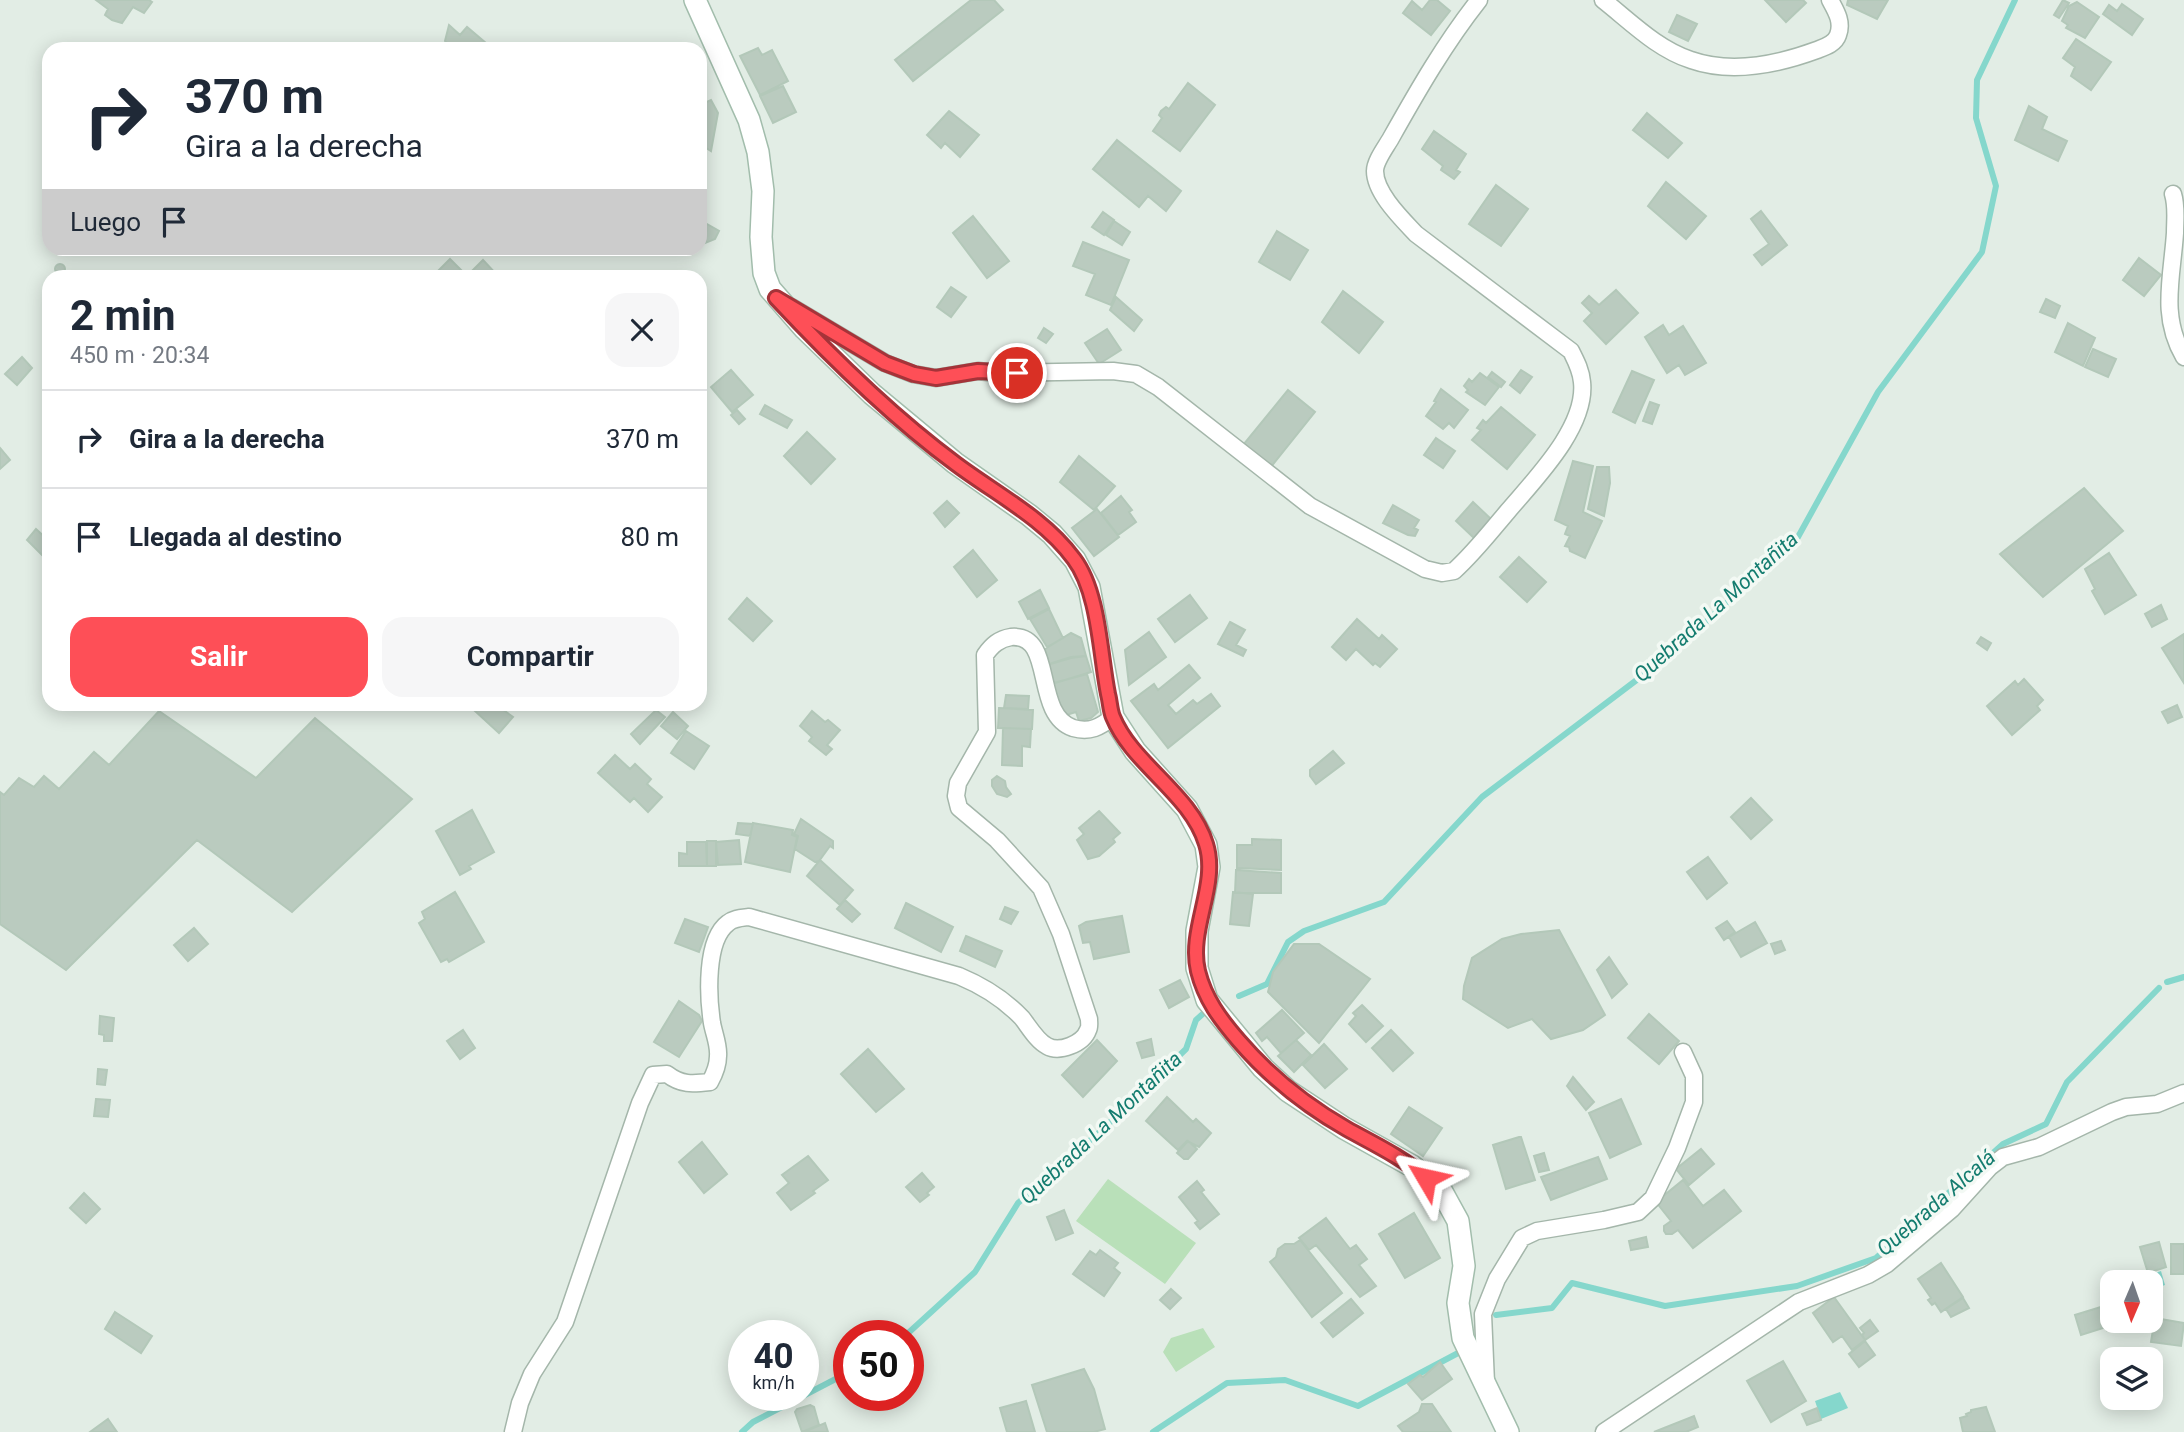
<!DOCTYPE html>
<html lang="es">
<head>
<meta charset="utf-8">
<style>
  :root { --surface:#fff; --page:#f6f6f7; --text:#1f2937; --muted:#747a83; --line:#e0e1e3; --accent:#fe4f57 }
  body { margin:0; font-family:Roboto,sans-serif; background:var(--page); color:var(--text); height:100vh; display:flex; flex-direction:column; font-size:26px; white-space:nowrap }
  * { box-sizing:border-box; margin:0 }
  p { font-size:23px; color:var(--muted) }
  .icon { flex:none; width:38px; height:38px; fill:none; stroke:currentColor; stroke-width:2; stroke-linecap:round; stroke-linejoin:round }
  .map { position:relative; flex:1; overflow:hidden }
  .drawer { position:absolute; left:42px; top:270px; width:665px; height:441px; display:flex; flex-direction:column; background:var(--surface); border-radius:21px; box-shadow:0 4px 18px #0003 }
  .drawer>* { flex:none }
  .banner { position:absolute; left:42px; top:42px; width:665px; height:214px; border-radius:21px; box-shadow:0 4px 18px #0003; background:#fff; color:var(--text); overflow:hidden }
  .needle { width:46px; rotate:182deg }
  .controls { position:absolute; left:2100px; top:1270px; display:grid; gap:14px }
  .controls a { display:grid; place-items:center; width:63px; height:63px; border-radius:14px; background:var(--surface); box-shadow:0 4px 18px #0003; font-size:35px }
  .speed { position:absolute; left:728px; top:1320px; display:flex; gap:14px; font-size:35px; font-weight:700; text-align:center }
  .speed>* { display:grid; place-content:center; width:91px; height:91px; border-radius:50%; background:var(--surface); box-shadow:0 4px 18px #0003; line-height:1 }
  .speed small { font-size:18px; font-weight:400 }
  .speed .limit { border:10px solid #d22; background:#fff; color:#111 }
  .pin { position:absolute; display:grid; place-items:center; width:60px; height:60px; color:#fff; margin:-30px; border:4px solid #fff; border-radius:50%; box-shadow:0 2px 7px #0007 }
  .me { position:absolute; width:77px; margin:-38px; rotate:306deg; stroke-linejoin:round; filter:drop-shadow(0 0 5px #0008) }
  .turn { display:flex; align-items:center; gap:24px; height:147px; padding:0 28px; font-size:32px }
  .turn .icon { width:91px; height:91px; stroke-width:2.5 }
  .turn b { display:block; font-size:49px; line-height:60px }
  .then { display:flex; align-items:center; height:66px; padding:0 28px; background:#0003; gap:14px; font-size:26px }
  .round { display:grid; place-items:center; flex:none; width:74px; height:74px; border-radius:21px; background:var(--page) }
  .head { display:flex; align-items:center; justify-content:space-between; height:119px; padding:0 28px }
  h1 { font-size:42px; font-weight:700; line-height:52px }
  .primary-button { display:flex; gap:14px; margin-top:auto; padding:14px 28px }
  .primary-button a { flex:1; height:80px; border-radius:21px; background:var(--accent); color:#fff; font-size:28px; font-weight:700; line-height:80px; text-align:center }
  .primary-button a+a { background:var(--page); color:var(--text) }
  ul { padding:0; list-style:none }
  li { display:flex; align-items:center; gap:21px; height:98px; padding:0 28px; border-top:2px solid var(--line) }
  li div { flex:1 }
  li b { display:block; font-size:26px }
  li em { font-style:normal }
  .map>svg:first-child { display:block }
  .green { fill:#b9e0b9 }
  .water { fill:#85d7cc }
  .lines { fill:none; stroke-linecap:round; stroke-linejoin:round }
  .stream { stroke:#85d7cc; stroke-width:6 }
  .building { fill:#bacbbf; stroke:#b3c8b9; stroke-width:2 }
  .minor-casing { stroke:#a4b6aa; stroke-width:19 }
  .secondary-casing { stroke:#a2bdac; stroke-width:24 }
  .minor { stroke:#fff; stroke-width:16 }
  .secondary { stroke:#fff; stroke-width:21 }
  .route-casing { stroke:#a53339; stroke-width:18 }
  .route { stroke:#fe4f57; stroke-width:12 }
  .labels { text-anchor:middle; stroke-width:7; stroke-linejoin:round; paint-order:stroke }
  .water-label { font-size:21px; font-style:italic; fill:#147c6f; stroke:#f3f9f4 }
</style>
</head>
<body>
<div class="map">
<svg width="2184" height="1432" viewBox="0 0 2184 1432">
  <rect width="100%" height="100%" fill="#e2ede5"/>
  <path class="green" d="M1108,1179L1196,1243L1165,1284L1076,1221Z
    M1203,1328L1215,1347L1176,1372L1163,1352L1171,1338Z"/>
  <path class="water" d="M2161,1271L2165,1285L2151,1290V1283H2133L2132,1280Z
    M1840,1392L1848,1408L1821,1419L1815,1401Z"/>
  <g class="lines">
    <path class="stream" d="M2167,982L2184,977
      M1239,996L1267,984L1288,942L1304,931L1384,902L1482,797L1671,654L1798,537L1878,392L1982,252L1996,186L1976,118L1977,80L2015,0
      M1496,1315L1552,1308L1572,1283L1665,1306L1797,1286L1876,1258L2003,1144L2046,1124L2067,1082L2159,988
      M906,1335L975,1272L1018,1203L1103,1129L1186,1049L1196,1020L1206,1011
      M742,1432L753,1422L849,1372
      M1153,1432L1227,1383L1285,1380L1358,1406L1460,1352"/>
  </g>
  <path class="building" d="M96,0H149L152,2L144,13L133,7L122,23L112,20L105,15L108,9Z
    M971,0H994L1003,10L913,81L895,60Z
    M1430,0H1437L1450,11L1431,35L1403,13L1412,1L1422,10Z
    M1765,0H1803L1806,3L1786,22Z
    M1848,0H1888L1877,19L1847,5Z
    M2063,0L2069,3L2059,18L2054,15Z
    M2077,2L2099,17L2085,38L2066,28L2068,25L2062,21L2069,6Z
    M2122,4L2143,19L2132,35L2103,14L2109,5L2117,11Z
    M1677,15L1697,24L1688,41L1669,32Z
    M449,25L460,35L467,27L493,49H453L445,41Z
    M2076,39L2111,62L2091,90L2071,76L2075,67L2063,58Z
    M758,48L762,55L772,50L788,81L760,95L740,56Z
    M1188,83L1215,105L1180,151L1153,131L1162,118L1159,115L1161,111L1166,107L1169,109Z
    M783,86L796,112L773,123L760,96Z
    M711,100L718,113L711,151L700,144V105Z
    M2029,106L2047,117L2042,129L2067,141L2058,161L2015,140Z
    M949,111L979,135L960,157L945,143L941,148L927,135Z
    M1647,113L1682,143L1668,158L1633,130Z
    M1434,131L1466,154L1456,170L1460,172L1454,179L1441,170L1443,166L1422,149Z
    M1117,140L1181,191L1166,211L1148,196L1139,207L1093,169Z
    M1666,182L1706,216L1686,239L1648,206Z
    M1496,185L1528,209L1501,246L1469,224Z
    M1761,211L1787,245L1762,265L1754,255L1769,244L1751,219Z
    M1103,212L1114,220L1104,235L1092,227Z
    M973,216L1009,261L987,278L953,233Z
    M700,220L719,231L715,239L700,245Z
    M1114,221L1130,232L1122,245L1106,235Z
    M1277,231L1308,250L1290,280L1259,262Z
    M1083,242L1129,260L1111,305L1086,295L1095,274L1073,266Z
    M2139,258L2161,275L2144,296L2123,280Z
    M450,259L467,276L483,260L498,276H433Z
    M55 269a5 5 0 1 1 10 0a5 5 0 1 1-10 0Z
    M951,287L966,297L951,317L937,307Z
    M1616,290L1638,313L1606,344L1584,321L1592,313L1582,303L1589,296L1599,305Z
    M1343,291L1383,322L1359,353L1322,322Z
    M1116,297L1142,320L1134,331L1110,310Z
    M2046,299L2060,306L2055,318L2040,312Z
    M2068,323L2095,338L2083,366L2055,352Z
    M1663,325L1669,335L1683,326L1706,363L1685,375L1679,365L1667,373L1645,337Z
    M1044,328L1053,334L1046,343L1038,338Z
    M1107,329L1121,350L1099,364L1085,343Z
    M2093,349L2116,359L2108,377L2085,367Z
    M22,357L32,368L17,385L5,374Z
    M731,370L753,395L732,412L711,387Z
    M1521,370L1532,377L1520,393L1510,385Z
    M1632,371L1654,380L1635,423L1613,412Z
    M1492,372L1505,382L1501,387L1488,377Z
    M1480,373L1499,387L1485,405L1466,392L1468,390L1464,386L1469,379L1472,382Z
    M1441,389L1468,410L1454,428L1449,423L1443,429L1426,416L1436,402L1434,401Z
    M1288,390L1315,412L1270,468L1243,445Z
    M1650,402L1659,405L1652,424L1643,421Z
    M765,405L792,420L787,428L760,414Z
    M1501,407L1535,435L1507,469L1472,440L1481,430L1477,428L1483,420L1486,423Z
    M737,410L745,419L739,424L731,415Z
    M807,432L835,459L811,484L784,456Z
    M1436,438L1455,451L1443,468L1424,455Z
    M0,448L10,460L0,469Z
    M1079,456L1115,486L1094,510L1060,482Z
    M1573,461L1593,466L1583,512L1602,521L1585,558L1570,551L1569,547L1565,546L1570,536L1565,534L1568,526L1555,520Z
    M1597,467H1609L1610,483L1604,516L1588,509Z
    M2084,488L2123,531L2043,597L2000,554Z
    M1121,496L1132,510L1129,512L1136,522L1118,535L1101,513Z
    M947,501L959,513L945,527L934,513Z
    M1473,502L1491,519L1474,538L1456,521Z
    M1393,505L1419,520L1414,528L1418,530L1415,536L1408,535L1383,523Z
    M1097,509L1119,537L1094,556L1072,528Z
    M36,529L49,541V562L27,540Z
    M973,550L997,580L977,597L954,567Z
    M2109,553L2136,595L2105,614L2092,591L2095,589L2085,569Z
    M1519,557L1546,582L1527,602L1500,577Z
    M1040,590L1049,608L1028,619L1019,602Z
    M1190,595L1207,618L1175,642L1158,619Z
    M747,598L772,621L753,641L729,619Z
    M2161,605L2167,619L2152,627L2145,614Z
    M1049,609L1063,638L1047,647L1030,619Z
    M1357,619L1379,639L1382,635L1397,649L1380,667L1375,663L1373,665L1356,649L1346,660L1332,647Z
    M1230,622L1245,630L1236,645L1246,650L1243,656L1218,644Z
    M1149,632L1166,657L1129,685L1125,650Z
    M1071,633L1081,638L1086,656L1071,657L1049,664L1045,649Z
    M2184,634V683L2162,648Z
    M1981,637L1991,643L1987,650L1977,643Z
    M1086,656L1091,672L1052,684L1047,665L1071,658Z
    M1189,665L1200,678L1168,705L1176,714L1193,700L1197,704L1211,694L1220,706L1168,748L1131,701L1154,684L1158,690Z
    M1087,674L1098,712L1091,718L1079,721L1076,712L1066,715L1064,711L1060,712L1050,684Z
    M2024,679L2043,700L2037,706L2040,710L2012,735L1987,706L2015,681L2018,685Z
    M1006,695L1029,696L1028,709L1004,708Z
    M482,704H495L513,717L499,733L475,711Z
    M2177,705L2182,717L2168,723L2162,712Z
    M999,708L1033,710L1032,729L998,728Z
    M656,710L665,717L640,744L631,734Z
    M159,711L256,778L315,718L412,799L292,912L197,840L66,970L0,924V792L4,795L19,778L34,787L44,776L59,789L94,752L109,765Z
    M812,711L825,722L828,720L840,730L827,745L832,749L826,755L809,741L812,737L800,726Z
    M673,712L688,726L677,739L661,726Z
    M1003,728L1031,729L1030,747L1022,746V766L1002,765Z
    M686,731L709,746L694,769L671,753Z
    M1333,751L1344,763L1316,784L1310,776V770Z
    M615,755L630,769L635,764L651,779L647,784L662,797L648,812L634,798L630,802L598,773Z
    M997,776L1005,781L1006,787L1011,794L1007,797L997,794L992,786V780Z
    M1751,798L1772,820L1751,839L1731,817Z
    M472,810L494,852L469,866L471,869L460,875L436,831Z
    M1099,811L1120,833L1113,839L1115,842L1106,850L1099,856L1088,859L1077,840L1084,834L1079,828Z
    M801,819L833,841V848L830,846L819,861L815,862L795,849L798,836L794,834Z
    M738,823L753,824L750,836L736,834Z
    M753,823L793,830L792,835L797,837L790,872L745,862Z
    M1252,839L1281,840V870L1237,868V845H1252Z
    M739,840L741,864L718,865L716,842Z
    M707,841H716V866H707Z
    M687,842H706L707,866H679V853L687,854Z
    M1708,857L1727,883L1707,899L1687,872Z
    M820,860L853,890L840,905L807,876Z
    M1236,870L1281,873V893H1235Z
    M455,892L484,942L449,962L447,959L441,962L419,923L425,919L422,912Z
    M1233,892L1253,894L1249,926L1230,924Z
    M845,900L860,914L852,922L837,909Z
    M906,903L953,927L941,952L895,928Z
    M1005,907L1018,912L1011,924L1000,919Z
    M1122,916L1129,952L1094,959L1090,942L1083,943L1079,926L1086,922Z
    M685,919L708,927L699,952L675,943Z
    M1727,921L1735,932L1724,940L1716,928Z
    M1755,922L1767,943L1741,957L1729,937Z
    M194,928L208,944L188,961L174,945Z
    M1559,930L1605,1015L1583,1030L1551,1039L1532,1019L1508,1028L1463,999L1464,986L1472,958L1502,939L1521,934Z
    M966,936L1002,951L995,967L960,951Z
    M1781,941L1785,950L1775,954L1771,944Z
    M1294,944H1319L1370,979L1319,1043L1268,992L1273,972Z
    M1609,957L1627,984L1612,998L1597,970Z
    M1180,980L1189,997L1169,1008L1160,990Z
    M679,1001L699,1015L702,1021L679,1057L654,1042Z
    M1362,1005L1383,1026L1366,1042L1349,1024L1356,1016L1353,1013Z
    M1282,1010L1304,1033L1281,1053L1267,1037L1262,1041L1256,1033Z
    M1649,1014L1679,1041L1659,1064L1628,1038Z
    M100,1016L114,1018L112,1041H104V1035L99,1034Z
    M463,1030L475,1048L460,1059L447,1041Z
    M1391,1030L1413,1053L1393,1071L1372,1048Z
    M1151,1039L1154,1055L1142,1058L1137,1043Z
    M1097,1040L1117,1061L1083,1097L1062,1075Z
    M1296,1040L1311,1055L1294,1072L1278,1056Z
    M1324,1044L1347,1069L1325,1088L1303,1065Z
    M868,1049L904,1089L876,1112L841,1074Z
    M98,1069L107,1070L105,1085L97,1084Z
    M1573,1077L1594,1102L1586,1110L1567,1086Z
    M1167,1097L1193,1122L1196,1119L1211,1133L1199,1147L1187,1141L1178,1150L1146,1121Z
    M96,1099L110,1100L108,1117L94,1116Z
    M1621,1099L1641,1144L1610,1158L1589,1113Z
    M1409,1107L1442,1128L1423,1156L1391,1134Z
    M1519,1137H1521L1535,1180L1506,1189L1493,1145Z
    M1188,1141L1197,1149L1188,1159H1184L1177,1153Z
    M702,1142L727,1174L704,1193L679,1162Z
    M1701,1149L1714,1164L1689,1185L1676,1169Z
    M1544,1153L1549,1170L1539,1172L1534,1156Z
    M808,1156L828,1180L813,1191L815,1193L791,1210L777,1193L789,1183L782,1175Z
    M1598,1157L1607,1179L1551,1200L1541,1177Z
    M922,1173L934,1187L927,1193L929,1195L920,1202L906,1187Z
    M1683,1180L1703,1206L1724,1190L1741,1211L1693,1248L1678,1230L1672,1234H1666L1664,1231V1226L1671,1221L1656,1202Z
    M1197,1181L1204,1190L1201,1192L1219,1214L1200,1229L1195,1223L1198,1221L1179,1197Z
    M84,1193L100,1209L86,1223L70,1208Z
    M1064,1210L1073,1233L1056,1240L1047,1217Z
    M1414,1213L1440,1258L1405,1278L1379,1234Z
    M1326,1218L1350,1249L1356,1245L1367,1259L1359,1265L1376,1286L1360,1297L1316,1245L1309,1250L1299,1238Z
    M1646,1237L1648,1247L1631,1250L1629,1241Z
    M1300,1240L1342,1293L1312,1317L1270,1262L1276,1257L1278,1249L1285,1244H1294Z
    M2159,1242L2166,1267L2148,1273L2140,1247Z
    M2171,1244H2184V1274H2171Z
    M1100,1250L1118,1263L1114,1268L1120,1273L1104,1296L1073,1274L1090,1251L1096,1255Z
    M1941,1263L1963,1297L1941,1312L1935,1303L1932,1305L1928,1300L1931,1298L1918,1279Z
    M1171,1289L1181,1298L1170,1309L1160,1300Z
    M1834,1297L1865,1340L1852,1350L1842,1336L1833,1342L1813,1313Z
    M1963,1298L1969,1308L1951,1317L1946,1309Z
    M1351,1299L1363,1313L1333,1337L1321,1323Z
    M2104,1306L2111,1328L2107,1330L2106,1327L2081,1335L2075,1315Z
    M115,1312L152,1336L141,1353L105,1329Z
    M2155,1318L2184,1323L2181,1346L2151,1342Z
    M1870,1320L1878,1331L1865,1340L1862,1335L1864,1333L1860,1328Z
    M1865,1341L1875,1355L1859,1367L1849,1354Z
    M1783,1361L1806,1401L1771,1422L1747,1381Z
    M1440,1362L1452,1379L1422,1400L1408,1384L1420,1375L1423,1377Z
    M1084,1369L1094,1389L1105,1429L1094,1432H1047L1032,1385Z
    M1026,1401L1035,1432H1007L1000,1408Z
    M1422,1404H1432L1451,1432H1403L1398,1426L1419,1412Z
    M810,1405L814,1407L819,1425L802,1432L795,1412L797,1409Z
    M1986,1407L1995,1432H1963L1960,1418L1967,1416L1966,1414L1971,1412V1410Z
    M1817,1408L1821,1420L1807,1425L1802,1414Z
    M1694,1416L1698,1427L1686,1432H1654Z
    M108,1419L117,1432H90Z
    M825,1423L828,1432H804Z"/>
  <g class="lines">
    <g class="minor-casing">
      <path id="minor" d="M1603,0C1631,22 1657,49 1691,60C1731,74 1779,64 1817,50C1825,47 1835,44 1838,35C1843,22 1836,11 1830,0
        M2173,194C2177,207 2175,219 2175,233C2172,278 2160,316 2184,357
        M791,307L885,363L913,374L936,378L978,371L997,373L1113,371L1136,374L1158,387L1310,506L1425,569L1442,573L1454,571C1474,553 1491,531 1508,511C1535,479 1587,427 1582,382C1581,370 1576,361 1571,351L1416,234C1402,219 1375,193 1375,171C1375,161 1386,147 1391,138C1418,90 1445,43 1479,0
        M1486,1383L1483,1314L1497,1279L1522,1238L1537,1231L1604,1220L1638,1212L1653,1198L1677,1148L1694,1102V1076L1683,1052
        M513,1432L520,1403L532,1374L565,1322L640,1103L653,1075L667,1074C681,1085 692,1084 710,1082C715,1073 718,1066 718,1056C719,1045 714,1034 712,1023C708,997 705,940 728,923C734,918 741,918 749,917L959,976C983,986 1004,999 1022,1018C1029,1027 1037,1041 1047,1046C1059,1053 1083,1044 1088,1030C1090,1027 1089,1023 1089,1019L1061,934L1041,888L997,840L959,808L956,796L958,783L987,732L985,655C992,645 999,639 1011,637C1056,633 1032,714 1073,728C1090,733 1100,727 1113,717
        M1604,1432L1799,1302L1868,1275L1887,1264L1952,1209L1990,1167L2003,1157L2039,1147L2112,1112L2126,1107L2157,1104L2184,1093"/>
    </g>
    <g class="secondary-casing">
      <path id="secondary" d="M695,0L749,120L758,152L763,191L761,237L764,273L770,289L805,329L872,394L955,463L1029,515L1052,534L1075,560L1089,587L1113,717L1135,751L1187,809L1206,845L1209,867L1197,931V968L1207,1000L1263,1068L1288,1091L1344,1128L1412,1166L1441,1190L1458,1221L1464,1266L1458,1303L1463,1338L1508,1432"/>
    </g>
    <use href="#minor" class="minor"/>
    <use href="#secondary" class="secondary"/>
  </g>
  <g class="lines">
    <g class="route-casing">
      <path id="route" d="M1017,373L978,371L936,378L914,374L885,363L776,298C831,357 891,416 956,464C996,494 1044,518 1074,559C1099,592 1100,654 1108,694C1110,701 1110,710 1113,717C1132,764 1191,794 1206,844C1219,885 1188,929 1198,971C1205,999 1220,1019 1239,1041C1270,1077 1305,1105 1347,1129C1374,1144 1402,1157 1426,1178"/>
    </g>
    <use href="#route" class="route"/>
  </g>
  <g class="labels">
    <g class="water-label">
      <text transform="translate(1716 607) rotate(-42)" y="7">Quebrada La Montañita</text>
      <text transform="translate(1101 1128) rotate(-43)" y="7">Quebrada La Montañita</text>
      <text transform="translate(1936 1203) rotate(-41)" y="7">Quebrada Alcalá</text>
    </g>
  </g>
</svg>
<div class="controls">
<a><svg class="needle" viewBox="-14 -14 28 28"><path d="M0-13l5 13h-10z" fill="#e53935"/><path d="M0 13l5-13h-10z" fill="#747a83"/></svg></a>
<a><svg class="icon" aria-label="layers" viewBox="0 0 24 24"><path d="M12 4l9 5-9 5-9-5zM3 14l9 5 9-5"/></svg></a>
</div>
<div class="speed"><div>40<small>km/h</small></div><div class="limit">50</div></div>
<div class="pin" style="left:1017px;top:373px;background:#d93025"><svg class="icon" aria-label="arrive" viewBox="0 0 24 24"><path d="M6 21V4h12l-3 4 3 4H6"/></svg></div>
<svg class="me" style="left:1426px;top:1178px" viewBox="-20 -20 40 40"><path d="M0-17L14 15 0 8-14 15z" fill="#fe4f57" stroke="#fff" stroke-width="4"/></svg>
<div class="banner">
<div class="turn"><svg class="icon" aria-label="right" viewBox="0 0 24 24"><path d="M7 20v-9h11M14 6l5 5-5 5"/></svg><div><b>370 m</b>Gira a la derecha</div></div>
<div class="then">Luego<svg class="icon" aria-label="arrive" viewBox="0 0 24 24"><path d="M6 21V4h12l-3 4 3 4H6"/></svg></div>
</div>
<section class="drawer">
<div class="head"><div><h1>2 min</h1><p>450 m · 20:34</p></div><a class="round"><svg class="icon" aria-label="close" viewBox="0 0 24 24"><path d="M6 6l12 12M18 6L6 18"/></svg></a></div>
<ul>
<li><svg class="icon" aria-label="right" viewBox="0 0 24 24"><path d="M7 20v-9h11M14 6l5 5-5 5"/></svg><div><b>Gira a la derecha</b></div><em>370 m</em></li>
<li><svg class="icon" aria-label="arrive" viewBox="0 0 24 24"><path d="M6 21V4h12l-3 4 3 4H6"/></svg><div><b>Llegada al destino</b></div><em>80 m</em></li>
</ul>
<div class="primary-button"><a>Salir</a><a>Compartir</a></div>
</section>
</div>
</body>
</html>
